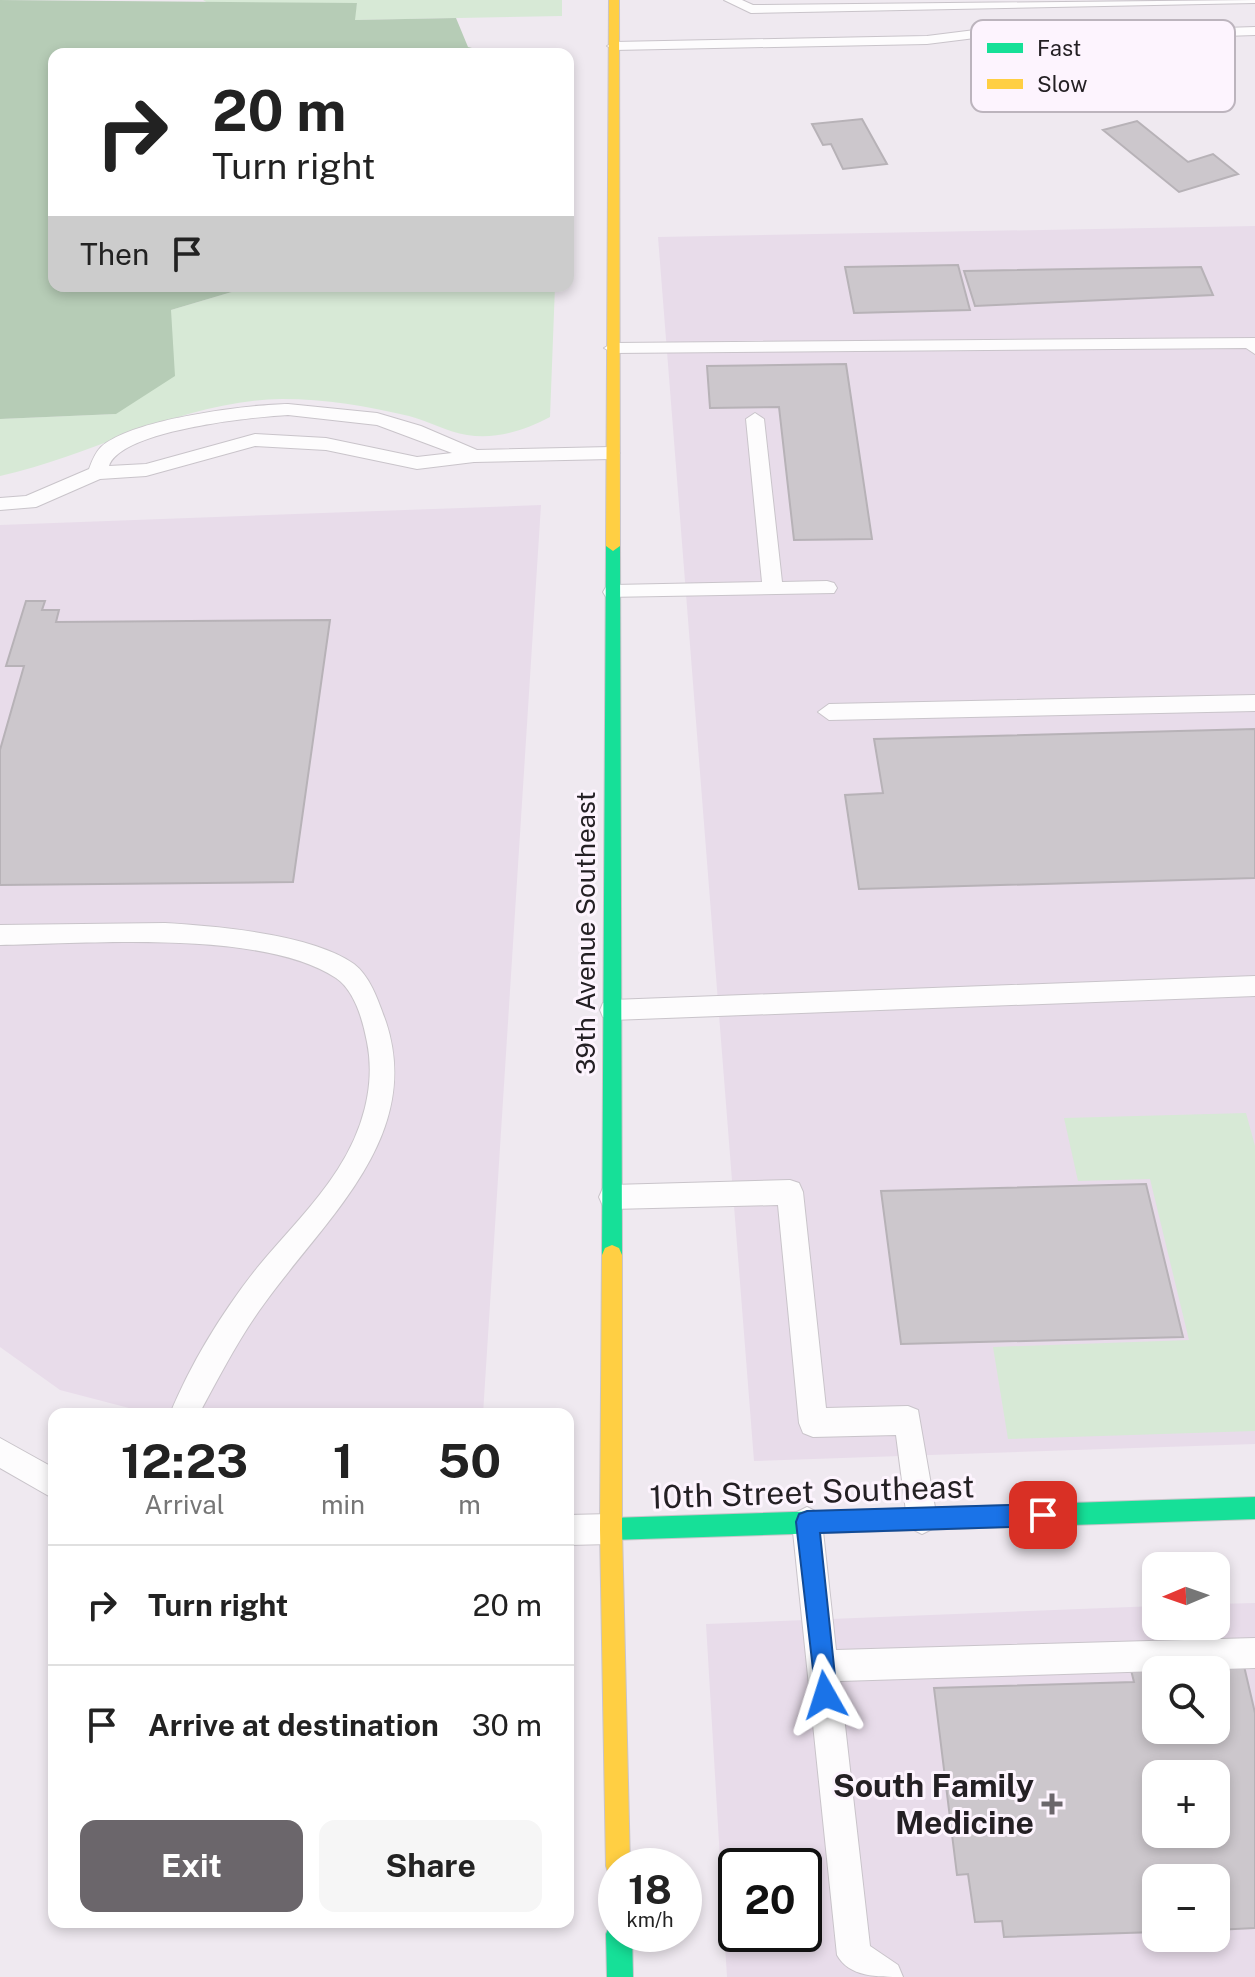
<!DOCTYPE html>
<html lang="en">
<head>
<meta charset="utf-8">
<style>
  :root { --surface:#fff; --page:#f6f6f6; --text:#222; --muted:#767676; --line:#e0e0e0; --accent:#6b666b }
  body { margin:0; font-family:"Public Sans",sans-serif; background:var(--page); color:var(--text); height:100vh; display:flex; flex-direction:column; font-size:30px; white-space:nowrap }
  * { box-sizing:border-box; margin:0 }
  p { font-size:26px; color:var(--muted) }
  .icon { flex:none; width:44px; height:44px; fill:none; stroke:currentColor; stroke-width:2; stroke-linecap:round; stroke-linejoin:round }
  .map { position:relative; flex:1; overflow:hidden }
  .details { position:absolute; left:48px; top:1408px; width:526px; height:520px; display:flex; flex-direction:column; background:var(--surface); border-radius:16px; box-shadow:0 4px 12px #0003 }
  .details>* { flex:none }
  .guide { position:absolute; left:48px; top:48px; width:526px; height:244px; border-radius:16px; box-shadow:0 4px 12px #0003; background:#fff; color:var(--text); overflow:hidden }
  .needle { width:52px; rotate:268deg }
  .fabs { position:absolute; left:1142px; top:1552px; display:grid; gap:16px }
  .fabs a { display:grid; place-items:center; width:88px; height:88px; border-radius:16px; background:var(--surface); box-shadow:0 4px 12px #0003; font-size:40px }
  .speed { position:absolute; left:598px; top:1848px; display:flex; gap:16px; font-size:40px; font-weight:700; text-align:center }
  .speed>* { display:grid; place-content:center; width:104px; height:104px; border-radius:50%; background:var(--surface); box-shadow:0 4px 12px #0003; line-height:1 }
  .speed small { font-size:20px; font-weight:400 }
  .speed .limit { border:4px solid #111; border-radius:12px; background:#fff; color:#111 }
  .pin { position:absolute; display:grid; place-items:center; width:68px; height:68px; color:#fff; margin:-34px; border-radius:16px; box-shadow:0 4px 12px #0006 }
  .me { position:absolute; width:88px; margin:-44px; rotate:354deg; stroke-linejoin:round; filter:drop-shadow(0 0 6px #0008) }
  .turn { display:flex; align-items:center; gap:28px; height:168px; padding:0 32px; font-size:36px }
  .turn .icon { width:104px; height:104px; stroke-width:2.5 }
  .turn b { display:block; font-size:56px; line-height:68px }
  .then { display:flex; align-items:center; height:76px; padding:0 32px; background:#0003; gap:16px; font-size:30px }
  .eta { display:flex; justify-content:space-evenly; align-items:center; height:136px; text-align:center }
  .eta b { font-size:48px; font-weight:700; line-height:56px }
  .action { display:flex; gap:16px; margin-top:auto; padding:16px 32px }
  .action a { flex:1; height:92px; border-radius:16px; background:var(--accent); color:#fff; font-size:32px; font-weight:700; line-height:92px; text-align:center }
  .action a+a { background:var(--page); color:var(--text) }
  ul { padding:0; list-style:none }
  li { display:flex; align-items:center; gap:24px; height:120px; padding:0 32px; border-top:2px solid var(--line) }
  li div { flex:1 }
  li b { display:block; font-size:30px }
  li em { font-style:normal }
  .map>svg:first-child { display:block }
  .built { fill:#e8dcea; fill-rule:evenodd }
  .green { fill:#d7e9d6 }
  .forest { fill:#b6ccb6 }
  .building { fill:#ccc7cc; stroke:#b7b2b7; stroke-width:2; fill-rule:evenodd }
  .lines { fill:none; stroke-linecap:round; stroke-linejoin:round }
  .lane-casing { stroke:#c9c4ca; stroke-width:2 }
  .fast-casing { stroke:#c9c4ca; stroke-width:2 }
  .slow-casing { stroke:#c9c4ca; stroke-width:2 }
  .lane { fill:#fdfcfd; fill-rule:evenodd }
  .fast { fill:#16e098; fill-rule:evenodd }
  .slow { fill:#ffcf43; fill-rule:evenodd }
  .route { fill:#1a73e8; stroke:#114b97; stroke-width:2 }
  .poi-dot { fill:#6b666b; stroke:#fdf4fe; stroke-width:3 }
  .labels { text-anchor:middle; stroke-width:6; stroke-linejoin:round; paint-order:stroke }
  .street-label { font-size:26px; fill:#242024; stroke:#fdf4fe }
  .near-street-label { font-size:32px; fill:#242024; stroke:#fdf4fe }
  .near-poi-label { font-size:32px; font-weight:bold; fill:#242024; stroke:#fdf4fe; text-anchor:end }
  .key { fill:#fdf4fe; stroke:#bcb4bd; stroke-width:2 }
  .key-label { font-size:22px; fill:#242024 }
</style>
</head>
<body>
<div class="map">
<svg width="1255" height="1977" viewBox="0 0 1255 1977">
  <rect width="100%" height="100%" fill="#efe9f0"/>
  <path class="built" d="M1255,226V1444L754,1461L658,237Z
    M541,505L483,1414H152L60,1390L0,1347V525Z
    M1255,1603V1977H727L706,1624L1156,1606V1626H1216V1604ZM1156,1670H1216V1730H1156ZM1156,1774H1216V1834H1156ZM736,1866H804V1934H736ZM1156,1878H1216V1938H1156Z"/>
  <path class="green" d="M203,0H562V16L354,20L357,3H208Z
    M252,286H555L550,417C525,430 496,440 467,435C447,432 429,421 409,416C367,406 326,399 282,399C180,401 97,455 0,476V419L116,414L171,310Z
    M1246,1113L1255,1146V1431L1008,1439L993,1347L1189,1340L1150,1179L1078,1181L1064,1118Z"/>
  <path class="forest" d="M0,0L357,3L355,20L456,18L468,47L496,54H54V286H252L171,310L175,376L116,414L0,419Z"/>
  <path class="building" d="M862,119L887,164L843,169L831,144L823,145L812,124Z
    M1137,121L1188,162L1213,154L1238,174L1179,192L1103,130Z
    M958,265L970,310L854,313L845,267Z
    M1201,267L1213,295L975,306L964,271Z
    M846,364L872,539L794,540L779,407L710,408L707,366Z
    M26,601H45L42,610H59L56,622L330,620L293,882L0,885V750L24,666H6Z
    M1255,729V878L859,889L845,795L883,793L874,739Z
    M1146,1184L1183,1337L901,1344L881,1191Z
    M1244,1666L1255,1713V1928L1216,1930V1878H1156V1932L1004,1937L1002,1921L975,1922L968,1874L957,1875L934,1688L1134,1682L1131,1670ZM1156,1670H1216V1730H1156ZM1156,1774H1216V1834H1156Z"/>
  <g class="lines">
    <g class="lane-casing">
      <path id="lane" d="M724,0H742L753,5L1255,0V3L751,13Z
        M1127,24L1194,29L1255,27V35L1194,37L1127,32L983,37L927,44L614,50L607,46L614,42L927,36L983,29Z
        M1255,338V354L1246,348L613,353L604,348L613,343Z
        M288,404L377,413L421,426L477,450L611,447L620,453L611,459L474,462L417,469L326,450L255,446L146,476L100,479L36,507L0,510V498L26,496L89,469C92,461 95,453 101,447C132,419 246,405 288,404ZM288,415L377,425L452,453L417,457L326,438L255,434L146,464L109,466C121,430 253,417 288,415Z
        M755,413L764,419L782,582L827,581L834,583L837,588L834,593L606,597L603,592L606,587L613,585L762,582L746,419Z
        M1255,695V711L829,720L818,712L829,704Z
        M165,923C216,926 312,934 354,964C371,977 379,1003 386,1022C424,1137 324,1220 264,1304C239,1338 219,1377 199,1414H170C191,1363 223,1311 257,1268C284,1235 315,1205 338,1169C362,1132 376,1086 367,1042C363,1021 355,991 336,978C262,929 88,944 0,945V925Z
        M1255,976V996L612,1020L603,1017L600,1010L603,1003L612,1000Z
        M790,1180L799,1183L803,1192L826,1408L908,1406L918,1410L937,1519L932,1529L922,1534L912,1529L907,1519L896,1435L813,1437L803,1433L799,1423L778,1205L612,1209L603,1206L599,1197L603,1188L612,1185Z
        M0,1438L54,1468V1499L0,1468Z
        M807,1507L817,1512L822,1522L836,1650L1255,1638V1668L840,1681L870,1946L898,1965L903,1977C877,1977 849,1977 837,1955L792,1522L797,1512Z
        M611,1514L621,1519L626,1529L621,1539L611,1544L568,1545V1515Z"/>
    </g>
    <g class="fast-casing">
      <path id="fast" d="M613,541L620,546L622,1255L619,1262L612,1265L605,1262L602,1255L606,546Z
        M1255,1497V1519L611,1540L603,1537L600,1529L603,1521L611,1518Z
        M616,1923V1934H632L633,1977H607L606,1934L610,1925Z"/>
    </g>
    <g class="slow-casing">
      <path id="slow" d="M609,0H619L620,546L613,551L606,546Z
        M612,1245L619,1248L622,1255V1529L630,1866H616V1878L609,1875L606,1866L600,1529L602,1255L605,1248Z"/>
    </g>
    <use href="#lane" class="lane"/>
    <use href="#fast" class="fast"/>
    <use href="#slow" class="slow"/>
  </g>
  <path class="route" d="M1043,1504L1051,1507L1054,1515L1051,1523L1043,1526L820,1533L837,1695L834,1704L825,1707L817,1704L796,1522L799,1514L807,1511Z"/>
  <path class="poi-dot" d="M1048 1792h8v8h8v8h-8v8h-8v-8h-8v-8h8z"/>
  <g class="labels">
    <g class="street-label">
      <text transform="translate(586 933) rotate(-90)" y="9">39th Avenue Southeast</text>
    </g>
    <g class="near-street-label">
      <text transform="translate(812 1492) rotate(-2)" y="11">10th Street Southeast</text>
    </g>
    <g class="near-poi-label">
      <text x="1034" y="1797">South Family<tspan x="1034" dy="37">Medicine</tspan></text>
    </g>
  </g>
  <rect x="971" y="20" width="264" height="92" rx="12" class="key"/>
  <rect x="987" y="43" width="36" height="10" fill="#16e098"/>
  <rect x="987" y="79" width="36" height="10" fill="#ffcf43"/>
  <g class="key-label">
    <text x="1037" y="56">Fast</text>
    <text x="1037" y="92">Slow</text>
  </g>
</svg>
<div class="fabs">
<a><svg class="needle" viewBox="-14 -14 28 28"><path d="M0-13l5 13h-10z" fill="#e53935"/><path d="M0 13l5-13h-10z" fill="#767676"/></svg></a>
<a><svg class="icon" aria-label="search" viewBox="0 0 24 24"><circle cx="10" cy="10" r="6"/><path d="M15 15l6 6"/></svg></a>
<a>+</a>
<a>−</a>
</div>
<div class="speed"><div>18<small>km/h</small></div><div class="limit">20</div></div>
<div class="pin" style="left:1043px;top:1515px;background:#d93025"><svg class="icon" aria-label="arrive" viewBox="0 0 24 24"><path d="M6 21V4h12l-3 4 3 4H6"/></svg></div>
<svg class="me" style="left:825px;top:1695px" viewBox="-20 -20 40 40"><path d="M0-17L14 15 0 8-14 15z" fill="#1a73e8" stroke="#fff" stroke-width="4"/></svg>
<div class="guide">
<div class="turn"><svg class="icon" aria-label="right" viewBox="0 0 24 24"><path d="M7 20v-9h11M14 6l5 5-5 5"/></svg><div><b>20 m</b>Turn right</div></div>
<div class="then">Then<svg class="icon" aria-label="arrive" viewBox="0 0 24 24"><path d="M6 21V4h12l-3 4 3 4H6"/></svg></div>
</div>
<section class="details">
<div class="eta">
<div><b>12:23</b><p>Arrival</p></div>
<div><b>1</b><p>min</p></div>
<div><b>50</b><p>m</p></div>
</div>
<ul>
<li><svg class="icon" aria-label="right" viewBox="0 0 24 24"><path d="M7 20v-9h11M14 6l5 5-5 5"/></svg><div><b>Turn right</b></div><em>20 m</em></li>
<li><svg class="icon" aria-label="arrive" viewBox="0 0 24 24"><path d="M6 21V4h12l-3 4 3 4H6"/></svg><div><b>Arrive at destination</b></div><em>30 m</em></li>
</ul>
<div class="action"><a>Exit</a><a>Share</a></div>
</section>
</div>
</body>
</html>
